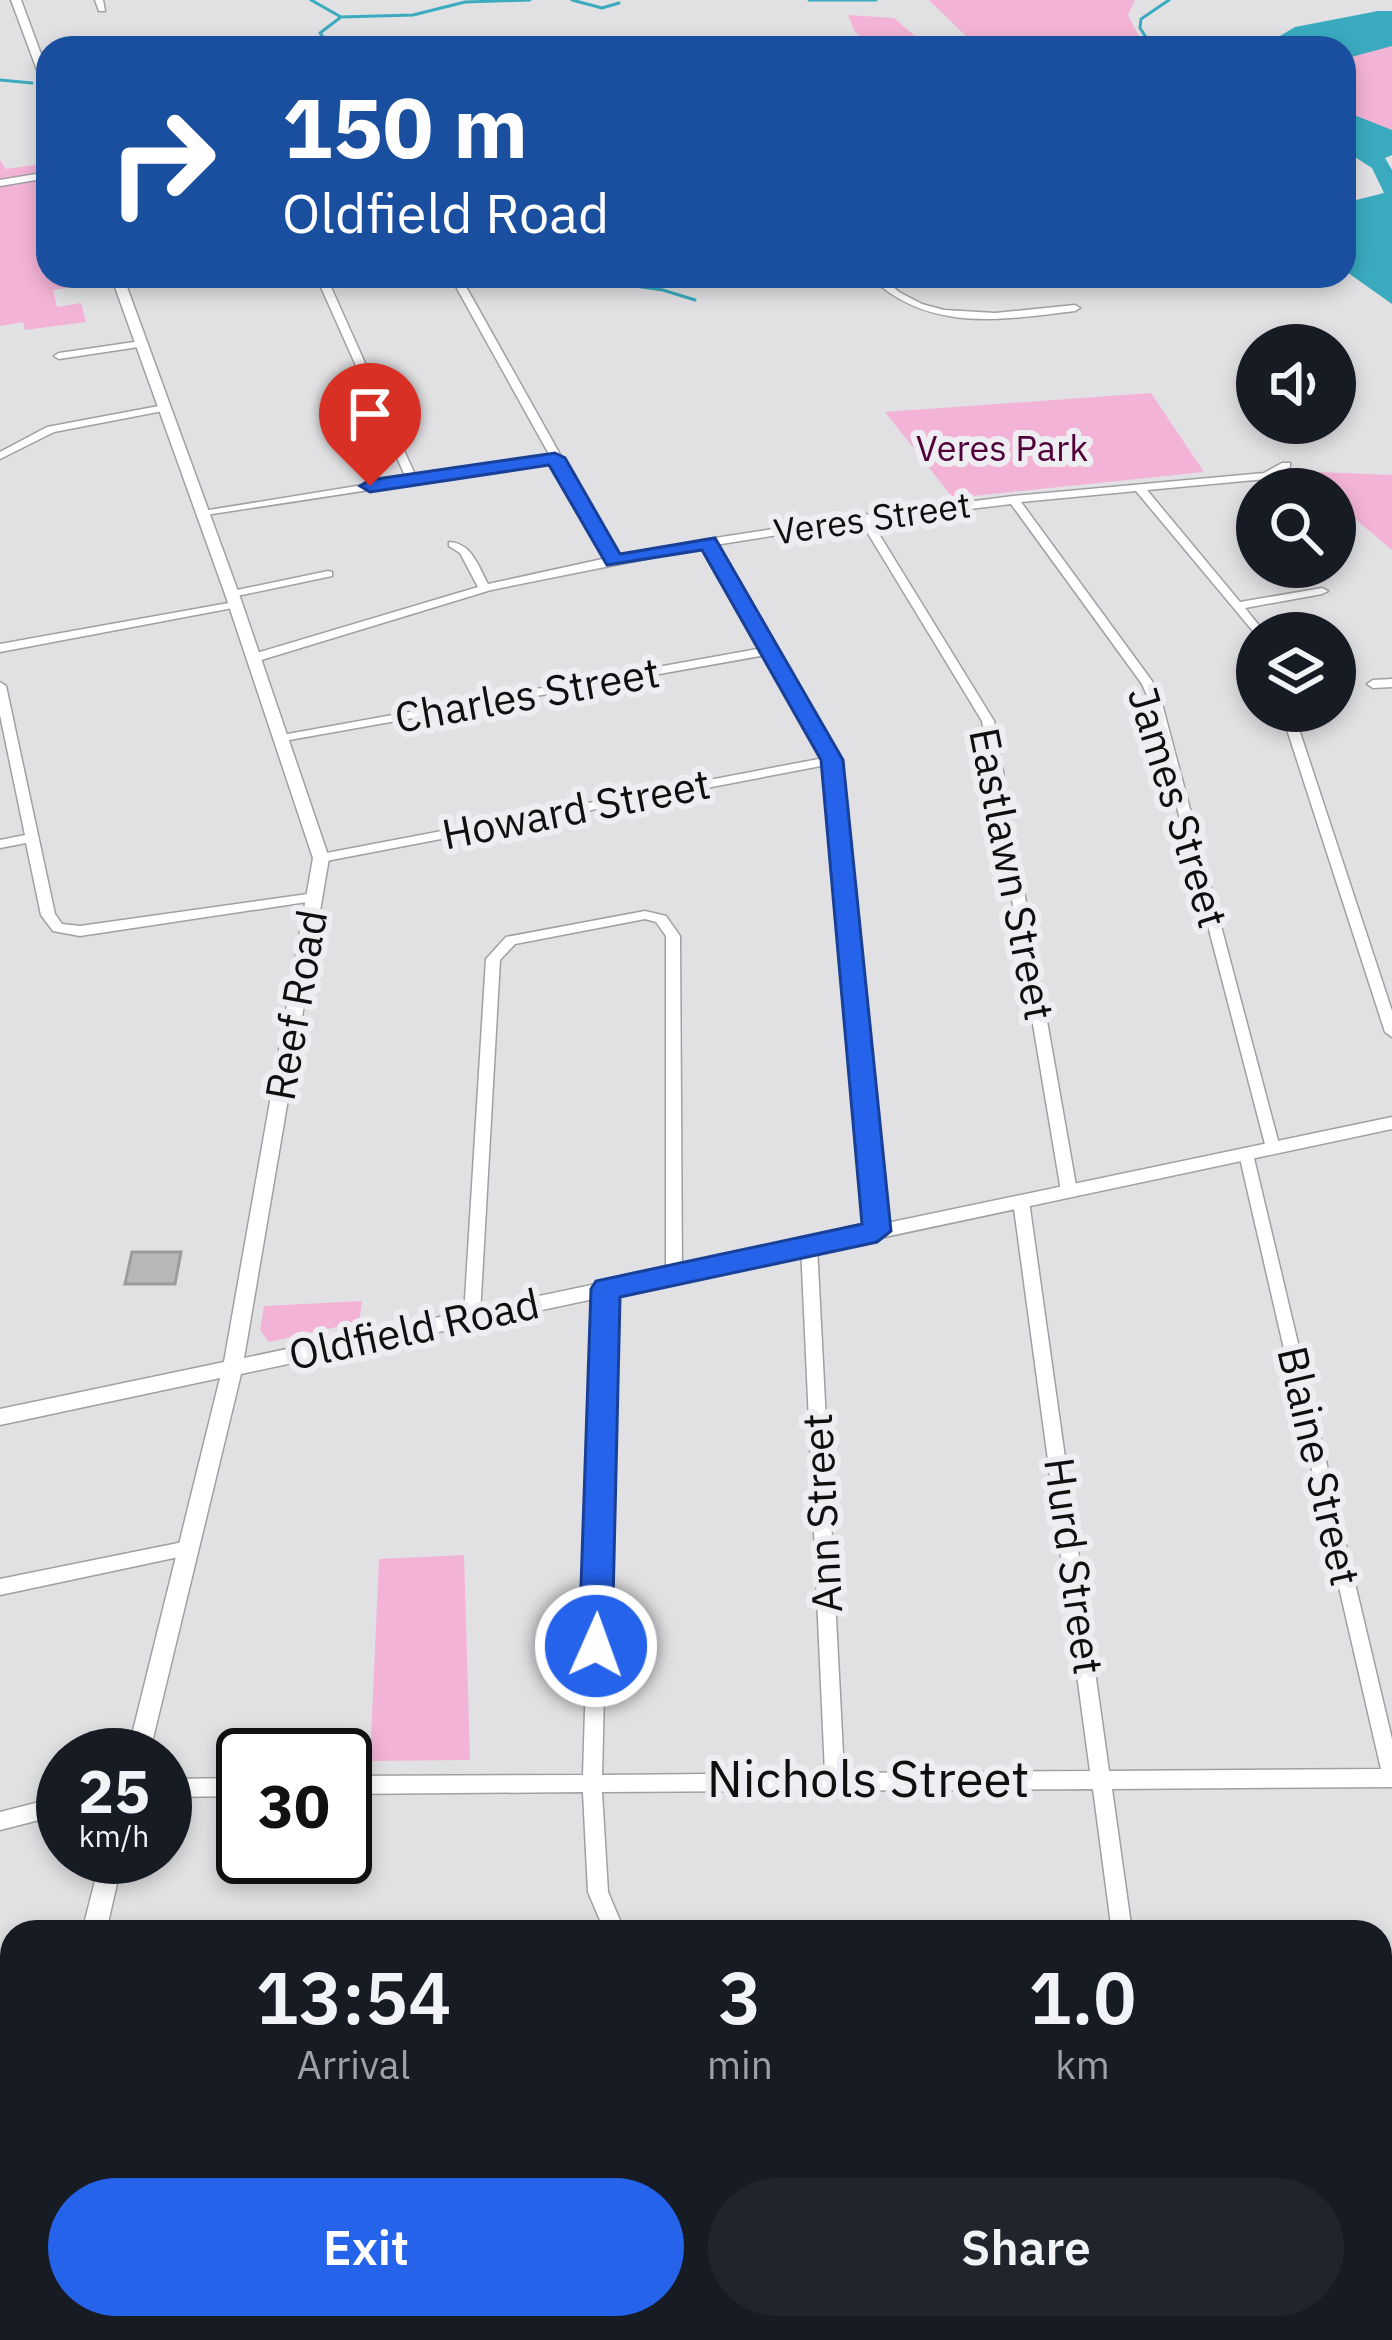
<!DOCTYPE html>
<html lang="en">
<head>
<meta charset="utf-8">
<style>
  :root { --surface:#171b24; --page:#20242c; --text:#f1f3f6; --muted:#9ea1a6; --accent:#2563eb }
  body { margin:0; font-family:"IBM Plex Sans",sans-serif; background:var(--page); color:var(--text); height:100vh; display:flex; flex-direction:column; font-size:45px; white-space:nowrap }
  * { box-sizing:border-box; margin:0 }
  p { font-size:39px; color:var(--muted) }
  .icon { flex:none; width:66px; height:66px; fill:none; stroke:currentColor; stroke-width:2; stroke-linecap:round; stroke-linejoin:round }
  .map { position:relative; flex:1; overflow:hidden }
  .details { position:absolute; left:0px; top:1920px; width:1392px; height:420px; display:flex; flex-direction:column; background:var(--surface); border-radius:36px 36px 0 0; box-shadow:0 6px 18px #0003 }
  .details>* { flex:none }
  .banner { position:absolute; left:36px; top:36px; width:1320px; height:252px; border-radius:36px; box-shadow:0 6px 18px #0003; background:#1a4fa0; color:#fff; overflow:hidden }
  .controls { position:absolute; left:1236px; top:324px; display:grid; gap:24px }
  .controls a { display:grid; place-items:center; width:120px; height:120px; border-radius:50%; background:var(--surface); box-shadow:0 6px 18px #0003; font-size:60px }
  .speed { position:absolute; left:36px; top:1728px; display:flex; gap:24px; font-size:60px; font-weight:700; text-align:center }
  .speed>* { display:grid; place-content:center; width:156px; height:156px; border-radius:50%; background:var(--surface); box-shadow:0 6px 18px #0003; line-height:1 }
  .speed small { font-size:30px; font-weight:400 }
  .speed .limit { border:6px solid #111; border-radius:18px; background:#fff; color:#111 }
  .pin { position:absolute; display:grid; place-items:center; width:102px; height:102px; color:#fff; margin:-123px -51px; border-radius:50% 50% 50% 0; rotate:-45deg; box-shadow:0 0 12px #0007 }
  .pin .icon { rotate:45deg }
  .me { position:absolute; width:132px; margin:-66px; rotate:2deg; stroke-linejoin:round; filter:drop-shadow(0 0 9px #0008) }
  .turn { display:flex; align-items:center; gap:42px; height:252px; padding:0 48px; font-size:54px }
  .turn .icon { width:156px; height:156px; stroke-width:2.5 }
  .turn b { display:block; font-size:84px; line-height:102px }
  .eta { display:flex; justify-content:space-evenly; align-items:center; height:204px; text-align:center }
  .eta b { font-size:72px; font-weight:600; line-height:84px }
  .action { display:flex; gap:24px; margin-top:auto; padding:24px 48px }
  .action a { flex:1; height:138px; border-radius:72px; background:var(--accent); color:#fff; font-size:48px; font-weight:600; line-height:138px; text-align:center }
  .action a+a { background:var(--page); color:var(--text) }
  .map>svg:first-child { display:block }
  .green { fill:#f3b3d6 }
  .water { fill:#3aabbf }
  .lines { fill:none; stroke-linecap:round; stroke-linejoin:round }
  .stream { stroke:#3aabbf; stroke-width:3 }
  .building { fill:#b8b6b9; stroke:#9d9b9e; stroke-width:3 }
  .minor-casing { stroke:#a0a0a3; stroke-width:3 }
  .tertiary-casing { stroke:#a0a0a3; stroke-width:3 }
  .minor { fill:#fff; fill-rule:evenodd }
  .tertiary { fill:#fff; fill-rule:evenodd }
  .route { fill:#2563eb; stroke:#184099; stroke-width:3 }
  .labels { text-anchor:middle; stroke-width:12; stroke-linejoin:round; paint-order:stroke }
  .far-park-label { font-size:36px; fill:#510039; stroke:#eeeef2 }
  .far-street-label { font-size:36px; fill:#0f0f10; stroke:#eeeef2 }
  .street-label { font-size:42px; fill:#0f0f10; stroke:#eeeef2 }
  .near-street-label { font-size:51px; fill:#0f0f10; stroke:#eeeef2 }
</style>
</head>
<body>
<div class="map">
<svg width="1392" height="2340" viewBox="0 0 1392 2340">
  <rect width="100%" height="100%" fill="#e1e1e4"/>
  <path class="green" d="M929,0H1135L1128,15L1145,48H978Z
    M848,15L894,18L929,48H873L855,32Z
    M1392,42V132L1344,120V57Z
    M0,160L6,169L48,163V276H103L106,282L53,290L57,307L81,303L86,322L25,330L23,322L0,326Z
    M1151,393L1204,472L953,498L885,412Z
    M1298,471L1392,475V550L1335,502V489H1319Z
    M362,1301L359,1322L269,1342L260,1330L264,1306Z
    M464,1555L470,1760L370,1761L379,1559Z"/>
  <path class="water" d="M1378,11H1392V46L1344,59V48H1260L1295,27Z
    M1344,111L1392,130V155L1385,158L1392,170V304L1344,270V203L1384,193L1372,168L1344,150Z"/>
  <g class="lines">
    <path class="stream" d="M311,0L341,17
      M572,0L602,8L619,3
      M809,0H876
      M332,48L320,33L341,17L413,15L465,2L530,0
      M1153,48L1140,28L1141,19L1169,0
      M0,80L32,83
      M562,276L663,290L695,300"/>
  </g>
  <path class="building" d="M132,1252H181L175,1284H125Z"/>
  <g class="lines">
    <g class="minor-casing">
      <path id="minor" d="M95,0H103L105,11H99Z
        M48,172V178L0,186V180Z
        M316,276H326L416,477L550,456L450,276H460L617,556L708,539L858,516L863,513L868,515L1013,496L1264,473L1282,463H1290V467L1266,479L1147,490L1240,602L1322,588L1328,591L1322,594L1245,608L1265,633H1257V636L1136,491L1021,502L1152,681L1161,700L1280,1148L1278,1152L1273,1153L1266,1148L1149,700L1142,684L1011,504L871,521L994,721L1077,1191L1074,1195H1064L1061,1191L982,721L861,522L715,545L773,647L779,650L777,653L838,760L885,1231L882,1235H872L869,1231L826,765L321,862L316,861L314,858L316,855L321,854L824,758L766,655L278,742V736L282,735L763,648L705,547L491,590L258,661H250V655L478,587L460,553L449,546V542C472,543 478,566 488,584L607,558L553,462L199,516V512L203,511L406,478Z
        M869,276H880L899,292L922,304L944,310L995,313L1075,305L1080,308L1075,311C1001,320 928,333 869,276Z
        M141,341L146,344L145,346L59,359L54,356L59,353Z
        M164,405L168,406V410L54,432L0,459V452L47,427Z
        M328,571L332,572V576L232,597L226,594L232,591Z
        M234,602L238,603V607L0,652V644Z
        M1392,679V687L1373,688L1367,684L1373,680Z
        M0,682L6,686L55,914L62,924L80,926L315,893L320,894L322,897L320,900L80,936L53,931L41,915L26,843L0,848V840L25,835L0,715Z
        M1281,711H1293L1392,1011V1037L1385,1032Z
        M645,911L666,916L680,936L682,1274L680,1278H668L666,1274V936L656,922L645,919L515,944L500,960L480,1315L478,1319H466L464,1315L486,959L506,937Z
        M1246,1148L1253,1154L1392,1739V1787L1112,1789L1132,1932H1112L1093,1789L602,1792L608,1892L625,1932H605L588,1892L583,1792L345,1794V1776L583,1775L598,1289L600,1285H612L614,1289L602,1775L825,1773L801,1246L804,1242H814L817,1246L844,1773L1090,1771L1013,1201L1016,1197H1026L1029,1201L1109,1771L1381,1769L1239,1154Z
        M188,1541L194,1543L197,1548L194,1553L188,1555L0,1595V1579Z
        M243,1778V1796L165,1797V1779Z
        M63,1796V1814L0,1830V1812Z
        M1380,2207L1392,2215V2242L1380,2234Z
        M586,2328C602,2328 621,2323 628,2340C612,2340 593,2340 586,2328Z
        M891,2328H913L908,2340H886Z"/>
    </g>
    <g class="tertiary-casing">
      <path id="tertiary" d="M11,0H21L48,73V89L43,86Z
        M111,276H123L239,594L329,858L244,1358L1392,1117V1129L241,1374L149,1755H127L220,1378L0,1425V1409L224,1362L313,858L225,594Z
        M101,1857H123L106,1932H82Z
        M12,2241V2304L9,2310L0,2314V2252L3,2245Z"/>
    </g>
    <use href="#minor" class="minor"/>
    <use href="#tertiary" class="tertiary"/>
  </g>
  <path class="route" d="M555,453L565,458L620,554L715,538L843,760L891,1231L877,1242L620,1297L612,1646L607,1657L596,1661L584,1657L579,1646L591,1289L596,1281L862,1224L821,760L702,550L607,565L549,465L370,492L360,486L370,480Z"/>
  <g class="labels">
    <g class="far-park-label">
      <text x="1002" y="461">Veres Park</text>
    </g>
    <g class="far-street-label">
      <text transform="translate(872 518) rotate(-8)" y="13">Veres Street</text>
    </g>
    <g class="street-label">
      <text transform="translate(527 695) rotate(-10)" y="15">Charles Street</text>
      <text transform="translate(1178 807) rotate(73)" y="15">James Street</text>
      <text transform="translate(576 809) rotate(-11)" y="15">Howard Street</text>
      <text transform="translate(1012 874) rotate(79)" y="15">Eastlawn Street</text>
      <text transform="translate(296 1005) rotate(-80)" y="15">Reef Road</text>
      <text transform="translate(414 1329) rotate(-12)" y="15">Oldfield Road</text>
      <text transform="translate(1319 1466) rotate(77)" y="15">Blaine Street</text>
      <text transform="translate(822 1513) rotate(-93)" y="15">Ann Street</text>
      <text transform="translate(1074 1566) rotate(82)" y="15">Hurd Street</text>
    </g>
    <g class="near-street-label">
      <text x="868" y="1797">Nichols Street</text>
    </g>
  </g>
</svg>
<div class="controls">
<a><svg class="icon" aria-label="sound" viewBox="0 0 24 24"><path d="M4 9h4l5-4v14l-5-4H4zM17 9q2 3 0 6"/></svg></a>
<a><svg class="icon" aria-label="search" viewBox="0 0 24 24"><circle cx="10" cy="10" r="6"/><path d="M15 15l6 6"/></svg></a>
<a><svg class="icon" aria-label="layers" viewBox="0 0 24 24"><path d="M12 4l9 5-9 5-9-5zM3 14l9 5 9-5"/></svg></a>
</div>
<div class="speed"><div>25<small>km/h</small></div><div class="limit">30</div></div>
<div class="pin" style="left:370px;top:486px;background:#d93025"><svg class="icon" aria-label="arrive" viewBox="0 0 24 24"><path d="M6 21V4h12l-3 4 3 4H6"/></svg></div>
<svg class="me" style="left:596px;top:1646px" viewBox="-20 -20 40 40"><circle r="17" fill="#2563eb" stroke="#fff" stroke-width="3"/><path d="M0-11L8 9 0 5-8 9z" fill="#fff"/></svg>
<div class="banner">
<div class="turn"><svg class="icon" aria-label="right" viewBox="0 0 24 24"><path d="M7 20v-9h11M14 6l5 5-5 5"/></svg><div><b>150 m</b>Oldfield Road</div></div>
</div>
<section class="details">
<div class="eta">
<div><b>13:54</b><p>Arrival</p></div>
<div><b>3</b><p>min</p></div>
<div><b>1.0</b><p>km</p></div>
</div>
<div class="action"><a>Exit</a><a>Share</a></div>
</section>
</div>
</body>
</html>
